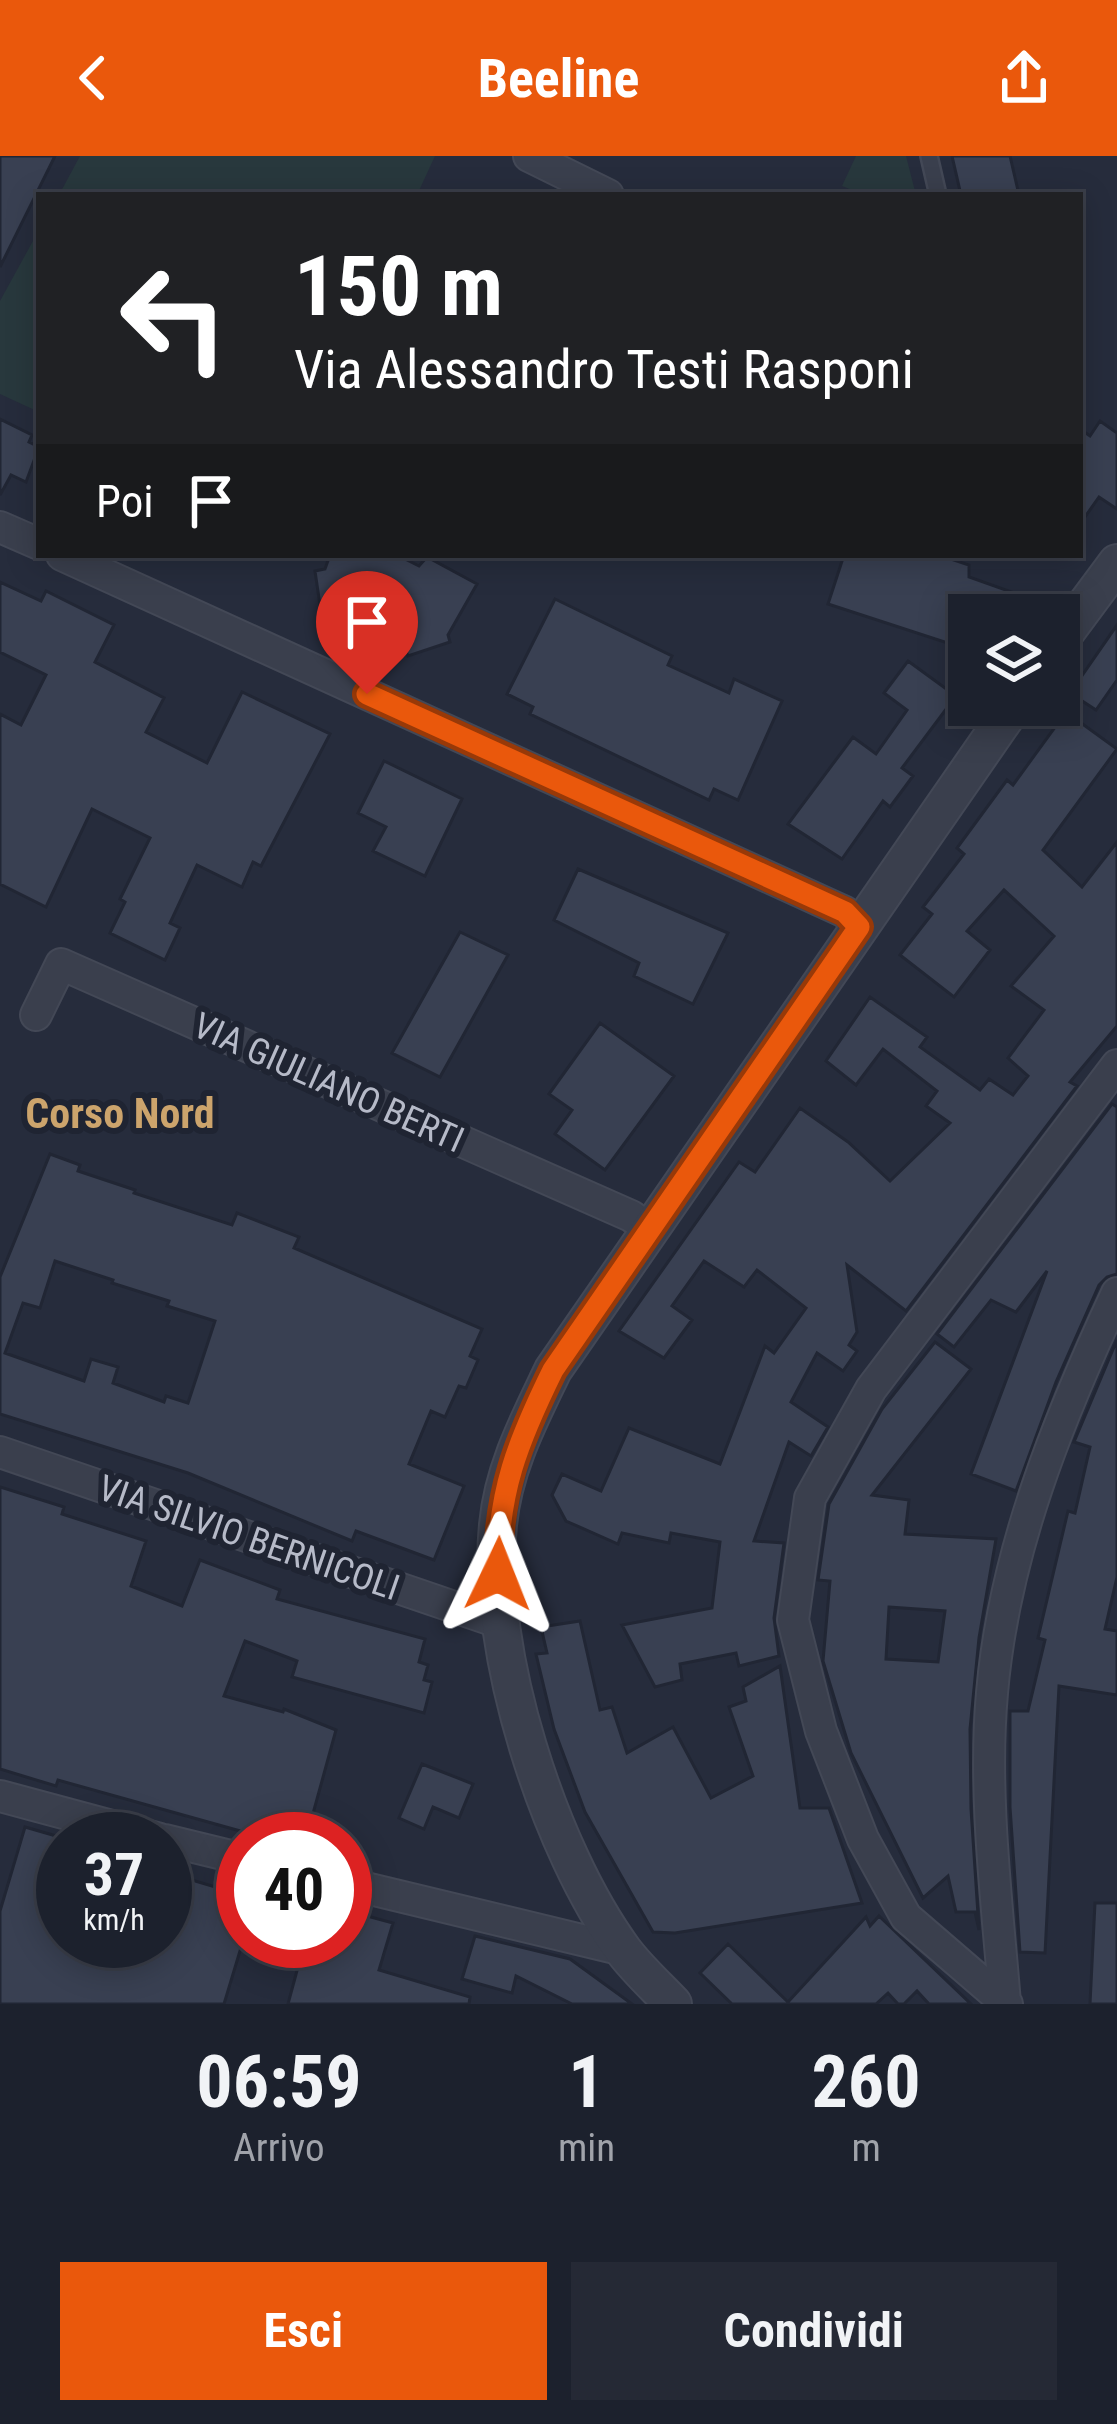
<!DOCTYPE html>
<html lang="it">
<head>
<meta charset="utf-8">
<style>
  :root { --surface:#1c212d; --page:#252935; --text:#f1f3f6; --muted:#a0a3aa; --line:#3a3e49; --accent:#ea580c }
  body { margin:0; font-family:"Roboto Condensed",sans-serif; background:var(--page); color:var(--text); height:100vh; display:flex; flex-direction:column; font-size:45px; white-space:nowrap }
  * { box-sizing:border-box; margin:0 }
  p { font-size:39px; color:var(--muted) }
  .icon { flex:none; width:66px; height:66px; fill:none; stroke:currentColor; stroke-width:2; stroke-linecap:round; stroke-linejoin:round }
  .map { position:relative; height:1848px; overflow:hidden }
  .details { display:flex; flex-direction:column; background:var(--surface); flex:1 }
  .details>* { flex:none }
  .top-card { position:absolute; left:36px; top:36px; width:1047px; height:366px; border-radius:0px; box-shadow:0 6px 30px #0003,0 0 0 3px var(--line); background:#202124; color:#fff; overflow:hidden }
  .fabs { position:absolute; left:948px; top:438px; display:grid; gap:24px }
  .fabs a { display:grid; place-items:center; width:132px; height:132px; border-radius:0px; background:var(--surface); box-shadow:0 6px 30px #0003,0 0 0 3px var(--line); font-size:60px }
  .speed { position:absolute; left:36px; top:1656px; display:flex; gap:24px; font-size:60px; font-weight:700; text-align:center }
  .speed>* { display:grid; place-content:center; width:156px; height:156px; border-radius:50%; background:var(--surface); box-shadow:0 6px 30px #0003,0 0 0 3px var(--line); line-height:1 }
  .speed small { font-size:30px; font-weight:400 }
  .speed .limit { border:18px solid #d22; background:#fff; color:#111 }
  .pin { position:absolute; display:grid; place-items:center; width:102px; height:102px; color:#fff; margin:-123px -51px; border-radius:50% 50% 50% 0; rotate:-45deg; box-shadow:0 0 12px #0007 }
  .pin .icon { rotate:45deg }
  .me { position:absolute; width:132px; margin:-66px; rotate:2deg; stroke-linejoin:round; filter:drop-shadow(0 0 9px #0008) }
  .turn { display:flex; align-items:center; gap:42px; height:252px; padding:0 60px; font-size:54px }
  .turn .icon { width:156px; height:156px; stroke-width:2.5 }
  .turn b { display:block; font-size:84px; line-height:102px }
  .then { display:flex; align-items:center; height:114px; padding:0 60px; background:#0003; gap:24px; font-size:45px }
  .eta { display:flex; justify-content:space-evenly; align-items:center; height:204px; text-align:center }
  .eta b { font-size:72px; font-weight:700; line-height:84px }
  .primary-button { display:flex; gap:24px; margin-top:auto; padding:24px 60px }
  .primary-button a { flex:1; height:138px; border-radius:0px; background:var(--accent); color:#fff; font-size:48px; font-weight:700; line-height:138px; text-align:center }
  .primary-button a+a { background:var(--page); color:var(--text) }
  header { display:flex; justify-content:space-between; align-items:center; height:156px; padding:0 60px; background:var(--accent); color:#fff; font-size:54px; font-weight:700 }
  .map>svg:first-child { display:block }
  .green { fill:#28383d }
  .building { fill:#394052; stroke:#212634; stroke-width:3; fill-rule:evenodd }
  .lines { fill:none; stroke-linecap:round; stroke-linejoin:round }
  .service-casing { stroke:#434856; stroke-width:20 }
  .minor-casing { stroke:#434856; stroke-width:34 }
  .tertiary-casing { stroke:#434856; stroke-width:40 }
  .service { stroke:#3a3f4d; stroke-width:15 }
  .minor { stroke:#3a3f4d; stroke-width:30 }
  .tertiary { stroke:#3a3f4d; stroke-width:36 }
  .route-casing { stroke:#983908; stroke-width:30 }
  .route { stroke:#ea580c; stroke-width:21 }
  .labels { text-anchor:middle; stroke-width:12; stroke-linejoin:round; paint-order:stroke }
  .street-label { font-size:36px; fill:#b6bac8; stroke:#1f2432 }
  .quarter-label { font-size:42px; font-weight:bold; fill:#cca46c; stroke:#1f2432 }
</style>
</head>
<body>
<header><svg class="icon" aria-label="back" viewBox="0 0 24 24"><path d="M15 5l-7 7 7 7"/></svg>Beeline<svg class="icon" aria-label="share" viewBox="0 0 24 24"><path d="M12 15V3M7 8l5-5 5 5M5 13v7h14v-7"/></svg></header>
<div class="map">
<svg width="1117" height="1848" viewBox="0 0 1117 1848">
  <rect width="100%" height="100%" fill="#262c3c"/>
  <path class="green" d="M80,0H435L417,39H59Z
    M856,0H906L916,39H865L842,30Z
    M39,74V256L0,238V145Z"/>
  <path class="building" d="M0,0H55L0,111Z
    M952,0H1010L1019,39H961Z
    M0,263L32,279L29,286L39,291L26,326L11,319L0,339Z
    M1100,265L1117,277V353L1099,341L1080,368V273L1090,280Z
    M330,399H397L419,410L427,401L477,428L448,479L450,486L408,500L398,475L356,455L322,463L315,415L325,413Z
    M844,399H939L969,409V421L1056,452L1050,459H969V494L828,448Z
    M0,426L41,445L46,435L114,469L95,506L164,542L146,576L207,607L242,536L330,578L261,710L253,706L242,731L197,709L170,767L180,772L165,804L110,777L125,746L120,743L150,682L92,653L46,751L0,728V558L21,569L46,519L0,496Z
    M555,443L672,500L668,509L729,537L734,523L782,545L738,644L714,633L709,644L530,558L533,551L507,538Z
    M1117,469V524L1096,554L1070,537Z
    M908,505L956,540L902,612L913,620L890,651L883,645L842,703L788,668L853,581L876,598L907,554L884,537Z
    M1066,556L1117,593L1043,694L1082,731L1117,686V870L1070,926L1077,930L906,1155L847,1109L857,1176L849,1189L857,1195L843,1215L817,1197L791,1246L828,1271L811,1300L789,1286L754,1385L784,1387L774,1462L779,1500L739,1510L736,1497L680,1508L682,1524L655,1531L622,1469L712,1452L720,1386L671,1377L669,1387L622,1377L618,1388L566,1365L552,1339L562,1318L601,1335L629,1272L720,1308L765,1190L774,1197L806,1152L757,1114L744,1131L704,1105L672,1150L692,1164L664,1202L619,1175L739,1006L755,1016L800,952L848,986L890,1025L950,967L926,950L937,935L883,893L856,929L826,905L870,841L927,881L920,891L980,934L989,923L1013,939L1028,920L1008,902L1044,854L1011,830L1054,780L1004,734L967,775L990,794L954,841L900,799L932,758L923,751L964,698L957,692L1007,624L1013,629Z
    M384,605L462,643L425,720L373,695L386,671L358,657Z
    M578,713L728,777L693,848L634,820L639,807L554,764Z
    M460,776L508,799L440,921L392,897Z
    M600,867L674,920L605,1014L555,978L572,954L549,938Z
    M1112,948L1117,951V1118L1107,1121L1099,1129L1056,1226L1016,1335L971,1318L1047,1115L1016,1156L991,1144L954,1191L937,1178Z
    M50,998L80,1009L78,1015L135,1034L134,1037L232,1069L237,1057L299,1081L294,1092L482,1173L470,1200L478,1204L466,1232L459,1230L445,1261L431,1255L409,1308L464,1330L434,1404L356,1375L352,1385L188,1317L0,1258V1121ZM55,1105L113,1124L112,1127L169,1145L167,1150L215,1165L188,1247L166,1240L164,1246L113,1227L118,1211L91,1203L84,1225L5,1197L23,1147L40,1152Z
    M1117,1184V1421L1105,1473L1117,1475V1539L1059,1530L1045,1797L1020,1796L1010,1651V1555H1028L1045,1484L1038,1482L1068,1355L1075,1357L1090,1291L1074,1286Z
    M935,1186L971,1213L872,1339L909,1344L905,1378L996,1383L979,1482L970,1573L971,1653L979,1774L975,1756H956L948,1720L923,1742L851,1597L823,1505L830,1425L818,1424L829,1348L882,1253ZM889,1451L945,1455L938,1506L886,1503Z
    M0,1331L64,1351L62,1358L146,1385L131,1430L182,1450L200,1404L280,1434L277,1443L425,1483L419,1506L428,1509L424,1524L432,1526L424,1557L292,1521L297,1505L245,1485L224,1540L283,1556L284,1553L336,1574L306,1683H269L58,1624L56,1630L0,1613Z
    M580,1465L600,1554L612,1551L627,1597L673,1571L711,1642L753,1620L729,1551L746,1545L743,1531L780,1510L800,1652H829L862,1747L675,1777L653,1776L585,1656L554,1573L536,1498L547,1497L541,1471Z
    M422,1608L473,1628L459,1662L433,1651L424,1673L399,1662Z
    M25,1671L63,1682V1785H165V1716L229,1735L224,1753L243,1759V1785L224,1848H0V1755Z
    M1095,1747H1117V1848H1090Z
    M345,1754L393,1767L379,1814L470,1841L469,1848H288L305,1785H345Z
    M879,1760L971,1848H929L917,1835L904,1848H898L888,1837L876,1848H732L700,1817L728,1788L788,1846L866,1761L870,1770Z
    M475,1780L570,1803L632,1848H572L516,1820L512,1837L462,1823Z"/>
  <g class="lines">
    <g class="service-casing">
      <path id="service" d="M929,0L938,39"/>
    </g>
    <g class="minor-casing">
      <path id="minor" d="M529,0L608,39
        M0,371L39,388
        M62,399L845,756L859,771
        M36,859L61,808L631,1060L648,1072
        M0,1296L498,1466
        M0,1640L160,1683
        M165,1684L243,1703
        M345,1727L623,1794
        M1005,1847C997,1747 983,1636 992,1537C1004,1396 1058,1264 1117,1137
        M1007,1848L906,1761L863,1683L821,1575L793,1464L810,1342L871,1233L1117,909"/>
    </g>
    <g class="tertiary-casing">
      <path id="tertiary" d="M1059,485L1117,407
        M673,1848C657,1831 637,1813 623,1794C549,1693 485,1494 498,1369C503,1313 529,1264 553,1214L1014,549"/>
    </g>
    <use href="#service" class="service"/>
    <use href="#minor" class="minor"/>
    <use href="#tertiary" class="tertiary"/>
  </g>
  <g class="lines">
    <g class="route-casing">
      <path id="route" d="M367,538L845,756L859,771L553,1214C518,1285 497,1337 498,1418"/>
    </g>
    <use href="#route" class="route"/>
  </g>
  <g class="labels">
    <g class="street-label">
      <text transform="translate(329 926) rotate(24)" y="13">VIA GIULIANO BERTI</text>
      <text transform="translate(249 1381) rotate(19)" y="13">VIA SILVIO BERNICOLI</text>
    </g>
    <g class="quarter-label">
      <text x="120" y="972">Corso Nord</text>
    </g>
  </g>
</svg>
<div class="fabs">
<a><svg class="icon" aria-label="layers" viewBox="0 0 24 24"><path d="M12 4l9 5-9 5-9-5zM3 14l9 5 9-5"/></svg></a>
</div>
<div class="speed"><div>37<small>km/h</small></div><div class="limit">40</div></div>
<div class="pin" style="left:367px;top:538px;background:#d93025"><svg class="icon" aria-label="arrive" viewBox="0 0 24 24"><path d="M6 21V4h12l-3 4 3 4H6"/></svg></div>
<svg class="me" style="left:498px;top:1418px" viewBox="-20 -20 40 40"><path d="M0-17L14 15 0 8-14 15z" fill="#ea580c" stroke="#fff" stroke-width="4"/></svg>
<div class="top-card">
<div class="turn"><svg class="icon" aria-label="left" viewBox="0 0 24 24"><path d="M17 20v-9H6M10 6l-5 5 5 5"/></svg><div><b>150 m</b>Via Alessandro Testi Rasponi</div></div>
<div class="then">Poi<svg class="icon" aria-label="arrive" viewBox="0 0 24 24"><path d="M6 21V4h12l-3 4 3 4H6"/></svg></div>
</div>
</div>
<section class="details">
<div class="eta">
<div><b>06:59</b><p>Arrivo</p></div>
<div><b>1</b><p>min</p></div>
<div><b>260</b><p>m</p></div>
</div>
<div class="primary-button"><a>Esci</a><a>Condividi</a></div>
</section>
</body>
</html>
